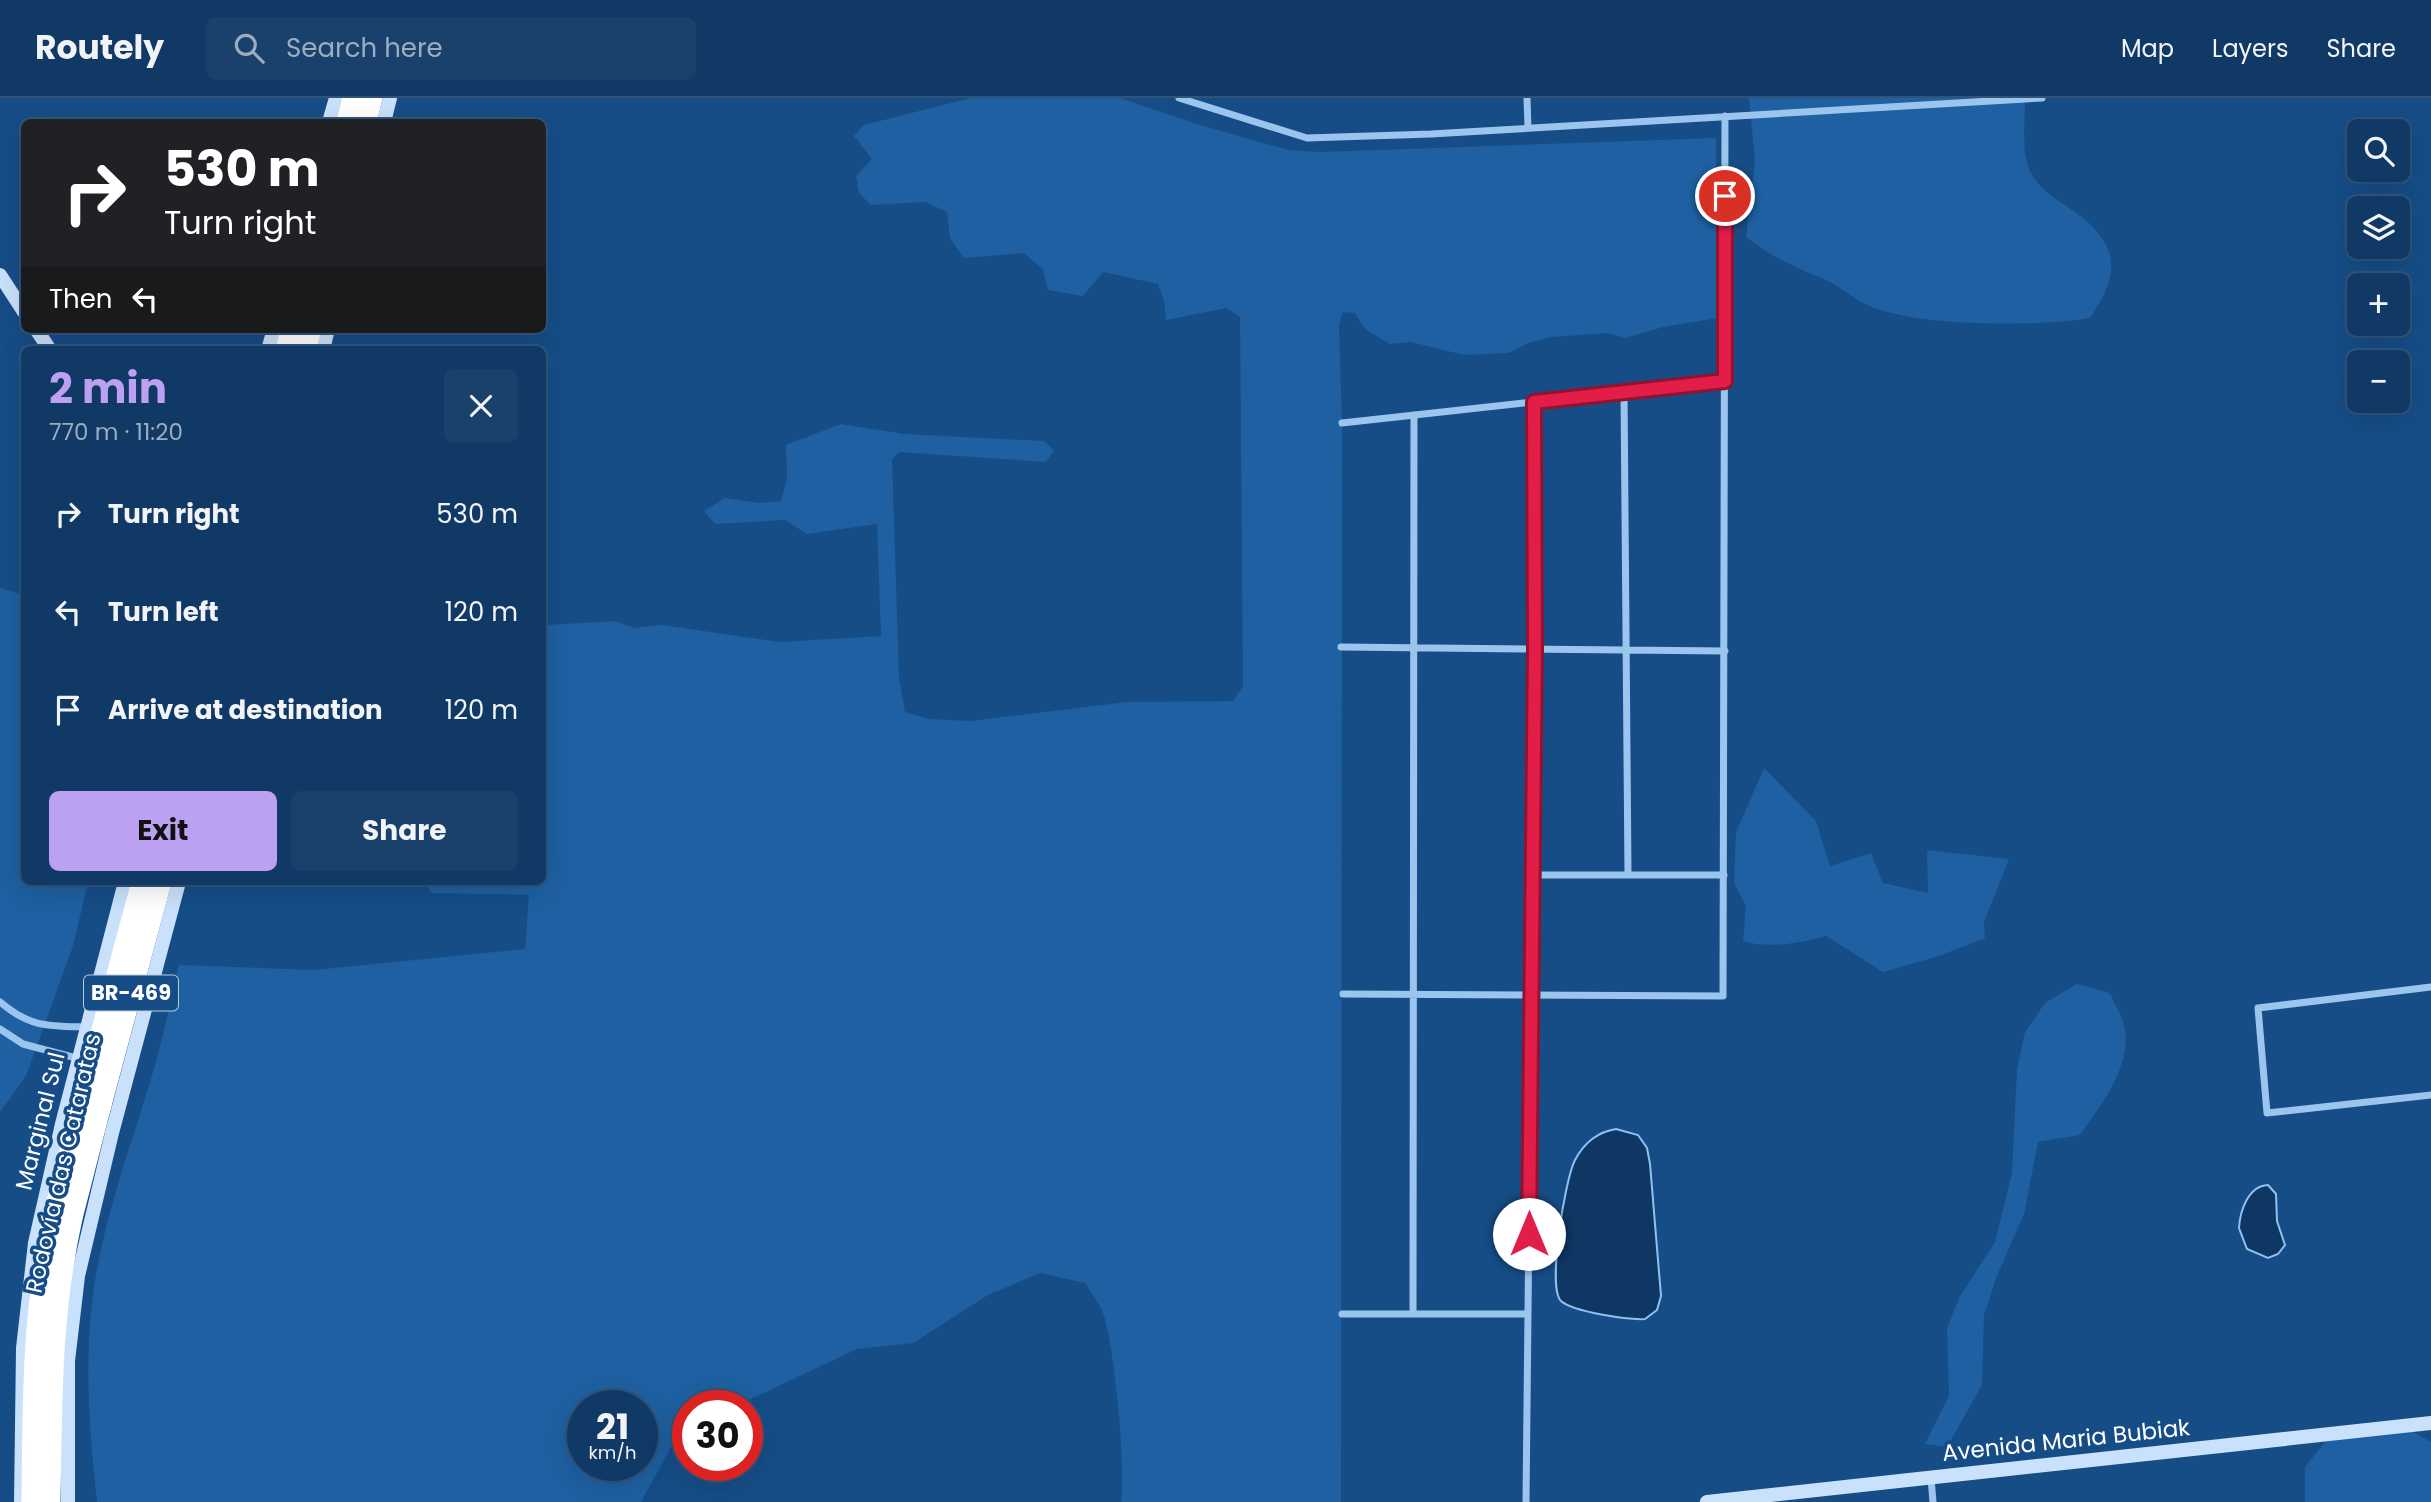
<!DOCTYPE html>
<html lang="en">
<head>
<meta charset="utf-8">
<style>
  :root { --surface:#103a65; --page:#19416b; --text:#f1f3f6; --muted:#9cadbf; --line:#305479; --accent:#bca0f2 }
  body { margin:0; font-family:Poppins,sans-serif; background:var(--page); color:var(--text); height:100vh; display:flex; flex-direction:column; font-size:26px; white-space:nowrap }
  * { box-sizing:border-box; margin:0 }
  p { font-size:23px; color:var(--muted) }
  .icon { flex:none; width:38px; height:38px; fill:none; stroke:currentColor; stroke-width:2; stroke-linecap:round; stroke-linejoin:round }
  .map { position:relative; flex:1; overflow:hidden }
  .panel { position:absolute; left:21px; top:248px; width:525px; height:539px; display:flex; flex-direction:column; background:var(--surface); border-radius:10px; box-shadow:0 7px 28px #0002,0 0 0 2px var(--line) }
  .panel>* { flex:none }
  .top-card { position:absolute; left:21px; top:21px; width:525px; height:214px; border-radius:10px; box-shadow:0 7px 28px #0002,0 0 0 2px var(--line); background:#202124; color:#fff; overflow:hidden }
  .controls { position:absolute; left:2347px; top:21px; display:grid; gap:14px }
  .controls a { display:grid; place-items:center; width:63px; height:63px; border-radius:10px; background:var(--surface); box-shadow:0 7px 28px #0002,0 0 0 2px var(--line); font-size:35px }
  .speed { position:absolute; left:567px; top:1292px; display:flex; gap:14px; font-size:35px; font-weight:700; text-align:center }
  .speed>* { display:grid; place-content:center; width:91px; height:91px; border-radius:50%; background:var(--surface); box-shadow:0 7px 28px #0002,0 0 0 2px var(--line); line-height:1 }
  .speed small { font-size:18px; font-weight:400 }
  .speed .limit { border:10px solid #d22; background:#fff; color:#111 }
  .pin { position:absolute; display:grid; place-items:center; width:60px; height:60px; color:#fff; margin:-30px; border:4px solid #fff; border-radius:50%; box-shadow:0 2px 7px #0007 }
  .me { position:absolute; width:77px; margin:-38px; rotate:0deg; stroke-linejoin:round; filter:drop-shadow(0 0 5px #0008) }
  .turn { display:flex; align-items:center; gap:24px; height:147px; padding:0 28px; font-size:32px }
  .turn .icon { width:91px; height:91px; stroke-width:2.5 }
  .turn b { display:block; font-size:49px; line-height:60px }
  .then { display:flex; align-items:center; height:66px; padding:0 28px; background:#0003; gap:14px; font-size:26px }
  .round { display:grid; place-items:center; flex:none; width:74px; height:74px; border-radius:10px; background:var(--page) }
  .head { display:flex; align-items:center; justify-content:space-between; height:119px; padding:0 28px }
  h1 { font-size:42px; font-weight:700; line-height:52px; color:var(--accent) }
  .cta { display:flex; gap:14px; margin-top:auto; padding:14px 28px }
  .cta a { flex:1; height:80px; border-radius:10px; background:var(--accent); color:#111; font-size:28px; font-weight:700; line-height:80px; text-align:center }
  .cta a+a { background:var(--page); color:var(--text) }
  ul { padding:0; list-style:none }
  li { display:flex; align-items:center; gap:21px; height:98px; padding:0 28px }
  li div { flex:1 }
  li b { display:block; font-size:26px }
  li em { font-style:normal }
  header { display:flex; align-items:center; gap:42px; box-sizing:border-box; height:98px; padding:0 35px; background:var(--surface); border-bottom:2px solid var(--line) }
  header strong { font-size:33px }
  nav { display:flex; gap:38px; margin-inline-start:auto; font-size:24px }
  .search { width:490px; height:63px; background:var(--page); display:flex; align-items:center; gap:18px; box-sizing:border-box; padding:0 24px; border-radius:10px; color:var(--muted); font-size:26px }
  .map>svg:first-child { display:block }
  .green { fill:#1e60a1; fill-rule:evenodd }
  .water { fill:#0e3764; stroke:#8ec1f1; stroke-width:2 }
  .lines { fill:none; stroke-linecap:round; stroke-linejoin:round }
  .street { stroke:#9cc5ee; stroke-width:7 }
  .secondary { stroke:#c9e1fa; stroke-width:14 }
  .highway { stroke:#fff; stroke-width:21 }
  .highway-bridge { stroke:#fff; stroke-width:21 }
  .route-casing { stroke:#92132f; stroke-width:18 }
  .route { stroke:#e11d48; stroke-width:12 }
  .labels { text-anchor:middle; stroke-width:7; stroke-linejoin:round; paint-order:stroke }
  .shield { fill:#164d87; stroke:#b9cadb; stroke-width:2 }
  .shield-label { font-size:21px; font-weight:bold; fill:#fff }
  .street-label { font-size:23px; fill:#fff; stroke:#164d87 }
</style>
</head>
<body>
<header>
<strong>Routely</strong>
<div class="search"><svg class="icon" aria-label="search" viewBox="0 0 24 24"><circle cx="10" cy="10" r="6"/><path d="M15 15l6 6"/></svg>Search here</div>
<nav><a>Map</a><a>Layers</a><a>Share</a></nav>
</header>
<div class="map">
<svg width="2431" height="1404" viewBox="0 0 2431 1404">
  <rect width="100%" height="100%" fill="#164d87"/>
  <path class="green" d="M971,0H1120L1197,26L1288,52L1321,54L1716,40L1717,220L1663,229L1625,240L1606,235L1552,239L1531,244L1508,255L1464,257L1411,244L1390,246L1365,231L1355,215L1343,214L1339,226L1342,325L1341,1404H1121C1126,1368 1115,1254 1104,1218C1101,1207 1091,1195 1085,1185L1040,1175L988,1197L913,1245L857,1251L738,1307H688V1335L674,1344L641,1404H97C90,1341 85,1276 91,1213C99,1132 128,1057 151,981C162,944 170,905 179,867L314,872L525,851L529,797L432,795L425,784H542V532L547,527L616,523L634,530L662,527L779,544L881,538L877,426L807,436L785,422L715,426L704,413L725,400L759,405L781,403L787,380L786,347L841,326L904,336L1044,343L1054,352L1046,364L899,354L892,361L899,579L905,614L930,621L970,623L1127,604L1233,603L1243,588L1240,219L1226,210L1166,222L1164,203L1158,186L1103,174L1083,198L1048,192L1043,171L1024,155L964,160L950,140L947,114L926,104L871,107L859,95L856,78L872,61L854,38L864,27ZM583,1307H642V1367H583Z
    M1749,0H2029L2025,5C2025,25 2021,57 2031,75C2044,99 2069,107 2088,124C2124,158 2113,185 2090,220C2037,229 1915,229 1867,207C1852,200 1841,189 1826,182C1794,168 1774,161 1746,139L1755,62Z
    M0,490L21,496L24,502V784H88L73,848L26,978L0,1014Z
    M1764,670L1816,723L1830,768L1871,755L1883,785L1928,795L1927,752L2009,761L1984,824L1985,840L1939,858L1883,874L1826,838C1801,845 1768,851 1743,843L1746,808L1734,785L1736,734Z
    M2077,886L2110,895C2114,906 2123,919 2125,931C2131,970 2101,1007 2080,1037L2038,1044L2024,1116L1996,1180L1984,1217L1982,1287L1947,1349L1925,1346L1949,1298L1947,1230L1959,1200L1995,1144L2012,1075L2017,971L2025,934L2045,905Z
    M2403,1328L2431,1344V1404H2305V1369L2330,1338Z"/>
  <path class="water" d="M1616,1031L1638,1037L1647,1050L1650,1066L1661,1198L1657,1212L1645,1221C1629,1222 1573,1214 1561,1203C1547,1190 1565,1081 1575,1062C1584,1045 1597,1034 1616,1031Z
    M2268,1087L2276,1096L2277,1123L2285,1147L2278,1156L2268,1160L2247,1151L2239,1130C2240,1113 2248,1088 2268,1087Z"/>
  <g class="lines">
    <path class="street" d="M1179,0L1307,40L1431,36L2042,0
      M1527,0L1528,30
      M1624,294L1628,777
      M1342,325L1725,283
      M1341,549L1725,553
      M1533,777H1724
      M2431,889L2258,910L2267,1015L2431,997
      M1343,896L1723,898L1725,18
      M0,904C30,930 50,928 88,929
      M0,931L23,946L80,961
      M1342,1216H1528
      M1413,1216L1414,317
      M1931,1380L1933,1404
      M1526,1404L1535,551L1534,304"/>
    <path class="secondary" d="M329,24L336,0
      M384,24L390,0
      M0,177L24,214
      M36,231L50,252
      M268,252L274,231
      M323,252L328,231
      M21,1404L23,1250L35,1145L62,1026L125,784
      M68,1404V1263L78,1178L112,1035L179,784
      M1707,1404L2431,1325"/>
    <path class="highway" d="M347,24L353,0
      M366,24L372,0
      M286,252L291,231
      M305,252L311,231
      M83,1002L142,784
      M101,1007L161,784
      M32,1404C33,1301 32,1218 54,1115
      M50,1404C52,1303 50,1220 72,1120"/>
    <path class="highway-bridge" d="M54,1115L83,1002
      M72,1120L101,1007"/>
  </g>
  <g class="lines">
    <g class="route-casing">
      <path id="route" d="M1529,1136L1535,551L1534,304L1725,283V98"/>
    </g>
    <use href="#route" class="route"/>
  </g>
  <g class="labels">
    <rect class="shield" x="84" y="877.5" width="94" height="35" rx="5"/>
    <g class="shield-label">
      <text x="131" y="902">BR-469</text>
    </g>
    <g class="street-label">
      <text transform="translate(40 1023) rotate(-76)" y="8">Marginal Sul</text>
      <text transform="translate(63 1065) rotate(-77)" y="8">Rodovía das Cataratas</text>
      <text transform="translate(2066 1342) rotate(-6)" y="8">Avenida Maria Bubiak</text>
    </g>
  </g>
</svg>
<div class="controls">
<a><svg class="icon" aria-label="search" viewBox="0 0 24 24"><circle cx="10" cy="10" r="6"/><path d="M15 15l6 6"/></svg></a>
<a><svg class="icon" aria-label="layers" viewBox="0 0 24 24"><path d="M12 4l9 5-9 5-9-5zM3 14l9 5 9-5"/></svg></a>
<a>+</a>
<a>−</a>
</div>
<div class="speed"><div>21<small>km/h</small></div><div class="limit">30</div></div>
<div class="pin" style="left:1725px;top:98px;background:#d93025"><svg class="icon" aria-label="arrive" viewBox="0 0 24 24"><path d="M6 21V4h12l-3 4 3 4H6"/></svg></div>
<svg class="me" style="left:1529px;top:1136px" viewBox="-20 -20 40 40"><circle r="19" fill="#fff"/><path d="M0-13L10 11 0 6-10 11z" fill="#e11d48"/></svg>
<div class="top-card">
<div class="turn"><svg class="icon" aria-label="right" viewBox="0 0 24 24"><path d="M7 20v-9h11M14 6l5 5-5 5"/></svg><div><b>530 m</b>Turn right</div></div>
<div class="then">Then<svg class="icon" aria-label="left" viewBox="0 0 24 24"><path d="M17 20v-9H6M10 6l-5 5 5 5"/></svg></div>
</div>
<section class="panel">
<div class="head"><div><h1>2 min</h1><p>770 m · 11:20</p></div><a class="round"><svg class="icon" aria-label="close" viewBox="0 0 24 24"><path d="M6 6l12 12M18 6L6 18"/></svg></a></div>
<ul>
<li><svg class="icon" aria-label="right" viewBox="0 0 24 24"><path d="M7 20v-9h11M14 6l5 5-5 5"/></svg><div><b>Turn right</b></div><em>530 m</em></li>
<li><svg class="icon" aria-label="left" viewBox="0 0 24 24"><path d="M17 20v-9H6M10 6l-5 5 5 5"/></svg><div><b>Turn left</b></div><em>120 m</em></li>
<li><svg class="icon" aria-label="arrive" viewBox="0 0 24 24"><path d="M6 21V4h12l-3 4 3 4H6"/></svg><div><b>Arrive at destination</b></div><em>120 m</em></li>
</ul>
<div class="cta"><a>Exit</a><a>Share</a></div>
</section>
</div>
</body>
</html>
